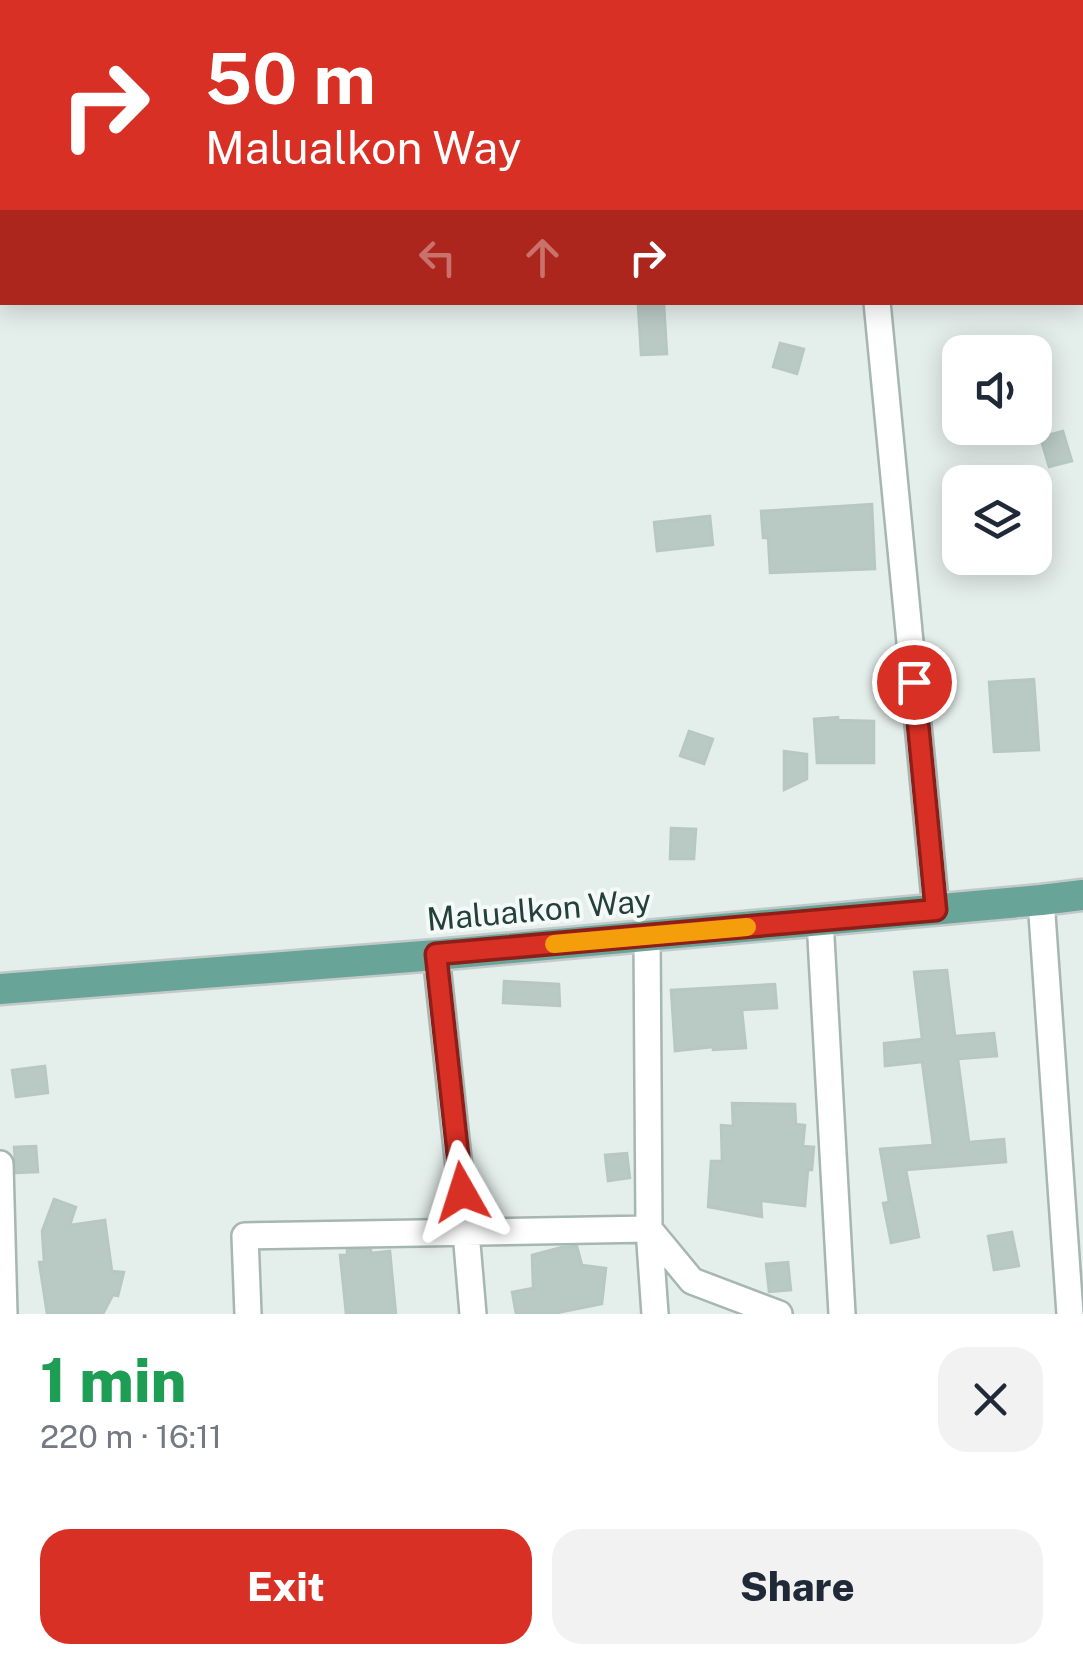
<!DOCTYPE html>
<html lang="en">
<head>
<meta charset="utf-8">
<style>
  :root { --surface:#fff; --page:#f2f2f3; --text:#1f2937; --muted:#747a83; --accent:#d93025 }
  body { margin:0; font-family:"Public Sans",sans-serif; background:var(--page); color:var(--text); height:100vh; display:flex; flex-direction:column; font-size:38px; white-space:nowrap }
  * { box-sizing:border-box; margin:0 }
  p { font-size:32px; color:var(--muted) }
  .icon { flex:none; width:55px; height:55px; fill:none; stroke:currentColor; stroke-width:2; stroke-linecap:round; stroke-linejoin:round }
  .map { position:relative; height:1314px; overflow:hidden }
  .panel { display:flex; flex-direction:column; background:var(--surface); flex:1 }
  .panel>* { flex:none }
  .hud { position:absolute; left:0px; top:0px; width:1085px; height:305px; box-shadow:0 5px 25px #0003; background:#d93025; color:#fff; overflow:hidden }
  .controls { position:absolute; left:942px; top:335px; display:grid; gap:20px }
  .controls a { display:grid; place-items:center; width:110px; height:110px; border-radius:20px; background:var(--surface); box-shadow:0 5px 25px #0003; font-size:50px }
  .pin { position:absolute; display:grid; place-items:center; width:85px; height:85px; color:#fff; margin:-42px; border:5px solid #fff; border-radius:50%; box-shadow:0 2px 10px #0007 }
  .me { position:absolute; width:110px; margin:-55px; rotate:354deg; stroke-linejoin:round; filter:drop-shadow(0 0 8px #0008) }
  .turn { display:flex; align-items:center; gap:35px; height:210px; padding:0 40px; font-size:45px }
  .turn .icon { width:130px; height:130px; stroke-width:2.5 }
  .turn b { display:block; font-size:70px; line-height:85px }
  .lanes { display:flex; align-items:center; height:95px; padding:0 40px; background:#0003; justify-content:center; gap:50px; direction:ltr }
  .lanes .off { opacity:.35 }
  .round { display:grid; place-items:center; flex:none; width:105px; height:105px; border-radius:30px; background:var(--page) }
  .summary { display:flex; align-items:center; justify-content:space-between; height:170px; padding:0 40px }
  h1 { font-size:60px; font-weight:800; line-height:75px; color:#1e9e55 }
  .primary-button { display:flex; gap:20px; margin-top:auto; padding:20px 40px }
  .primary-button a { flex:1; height:115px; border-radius:30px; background:var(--accent); color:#fff; font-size:40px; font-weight:800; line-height:115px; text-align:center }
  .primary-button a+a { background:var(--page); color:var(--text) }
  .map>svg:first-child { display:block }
  .building { fill:#b9c9c3; stroke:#b6c8c1; stroke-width:2.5 }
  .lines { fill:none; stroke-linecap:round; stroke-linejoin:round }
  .minor-casing { stroke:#a6b6b2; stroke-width:30 }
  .primary-casing { stroke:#c1cac8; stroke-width:35 }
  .minor { stroke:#fff; stroke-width:25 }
  .primary { stroke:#68a497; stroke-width:30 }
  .route-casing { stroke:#8d1f18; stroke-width:25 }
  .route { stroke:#d93025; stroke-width:18 }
  .slow { stroke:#f59e0b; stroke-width:18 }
  .labels { text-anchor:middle; stroke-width:8; stroke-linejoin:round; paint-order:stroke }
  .street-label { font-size:32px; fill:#23403a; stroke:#f5faf8 }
</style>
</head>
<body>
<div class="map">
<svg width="1083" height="1314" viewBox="0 0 1083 1314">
  <rect width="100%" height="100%" fill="#e4eeea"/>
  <path class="building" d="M664,304L667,354L641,355L638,306Z
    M780,343L804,349L797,374L773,367Z
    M1063,431L1072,461L1049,467L1040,437Z
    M872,504L875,569L770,573L768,538H763L761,511Z
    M710,516L713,545L657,551L654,522Z
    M1034,679L1039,750L994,752L989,682Z
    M838,717V720L874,721V763H817L814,719Z
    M689,731L713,739L704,764L680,756Z
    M784,751L807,754V779L784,790Z
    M671,828L696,829L694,859H670Z
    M947,970L955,1036L994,1033L997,1056L958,1059L969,1142L1004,1139L1006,1162L906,1170L919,1237L891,1243L883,1203L889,1202L880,1149L933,1145L922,1062L885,1066L884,1043L922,1039L914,972Z
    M504,981L559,984L560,1006L503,1003Z
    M775,984L777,1008L742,1010L746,1048L713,1050V1047L675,1051L671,990Z
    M45,1066L48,1093L16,1097L12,1070Z
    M732,1103L795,1104L796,1124L805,1125L803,1146L814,1147L812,1170H808L805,1206L761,1201L762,1217L708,1207L711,1161H722L721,1125L733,1126Z
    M36,1146L38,1172L16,1173L14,1147Z
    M627,1153L630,1178L608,1181L605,1155Z
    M54,1199L76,1207L70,1225L105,1220L112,1271L124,1272L118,1296L113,1295L103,1314H47L39,1262H44L42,1231Z
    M1012,1232L1019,1266L994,1270L988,1236Z
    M577,1246L582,1265L606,1268L602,1304L552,1314H516L512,1292L533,1288L532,1255L562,1247Z
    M347,1250H371V1253L390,1251L396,1314H346L340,1255H347Z
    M788,1262L791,1290L769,1292L766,1264Z"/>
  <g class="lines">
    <g class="minor-casing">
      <path id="minor" d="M844,0V2
        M50,2V0
        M0,164L2,156
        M877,302L936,910
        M1041,900L1070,1314
        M820,920L842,1314
        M647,935L649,1229L655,1314
        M436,955L466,1232L473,1314
        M0,1164L4,1314
        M248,1314L245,1236L649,1229L692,1281L779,1314"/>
    </g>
    <g class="primary-casing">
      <path id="primary" d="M0,989L436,955L1041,900L1083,895"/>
    </g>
    <use href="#minor" class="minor"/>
    <use href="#primary" class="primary"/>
  </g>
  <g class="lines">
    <g class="route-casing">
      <path id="route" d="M462,1192L436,954L936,910L914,682"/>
    </g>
    <use href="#route" class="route"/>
    <path class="slow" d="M554,944L747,927"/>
  </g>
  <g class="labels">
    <g class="street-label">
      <text transform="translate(539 910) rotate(-5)" y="11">Malualkon Way</text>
    </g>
  </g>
</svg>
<div class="controls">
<a><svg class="icon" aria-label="sound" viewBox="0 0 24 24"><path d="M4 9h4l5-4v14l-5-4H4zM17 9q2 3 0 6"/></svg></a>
<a><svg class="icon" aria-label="layers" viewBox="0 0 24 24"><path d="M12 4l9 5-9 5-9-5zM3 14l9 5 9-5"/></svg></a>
</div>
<div class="pin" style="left:914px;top:682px;background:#d93025"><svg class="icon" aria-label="arrive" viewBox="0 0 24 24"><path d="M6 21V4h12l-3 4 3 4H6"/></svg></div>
<svg class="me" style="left:462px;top:1192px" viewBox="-20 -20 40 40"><path d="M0-17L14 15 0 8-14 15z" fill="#d93025" stroke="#fff" stroke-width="4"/></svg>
<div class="hud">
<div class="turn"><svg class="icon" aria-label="right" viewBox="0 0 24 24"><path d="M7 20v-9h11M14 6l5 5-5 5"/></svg><div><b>50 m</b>Malualkon Way</div></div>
<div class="lanes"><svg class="icon off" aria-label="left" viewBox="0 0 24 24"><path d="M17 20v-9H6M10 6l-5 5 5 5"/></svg><svg class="icon off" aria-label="ahead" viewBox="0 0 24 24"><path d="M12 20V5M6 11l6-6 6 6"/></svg><svg class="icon" aria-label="right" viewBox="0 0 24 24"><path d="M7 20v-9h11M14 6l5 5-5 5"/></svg></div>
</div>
</div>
<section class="panel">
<div class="summary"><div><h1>1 min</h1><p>220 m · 16:11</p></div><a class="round"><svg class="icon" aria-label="close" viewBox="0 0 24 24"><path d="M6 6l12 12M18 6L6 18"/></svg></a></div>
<div class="primary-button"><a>Exit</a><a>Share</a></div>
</section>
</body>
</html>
